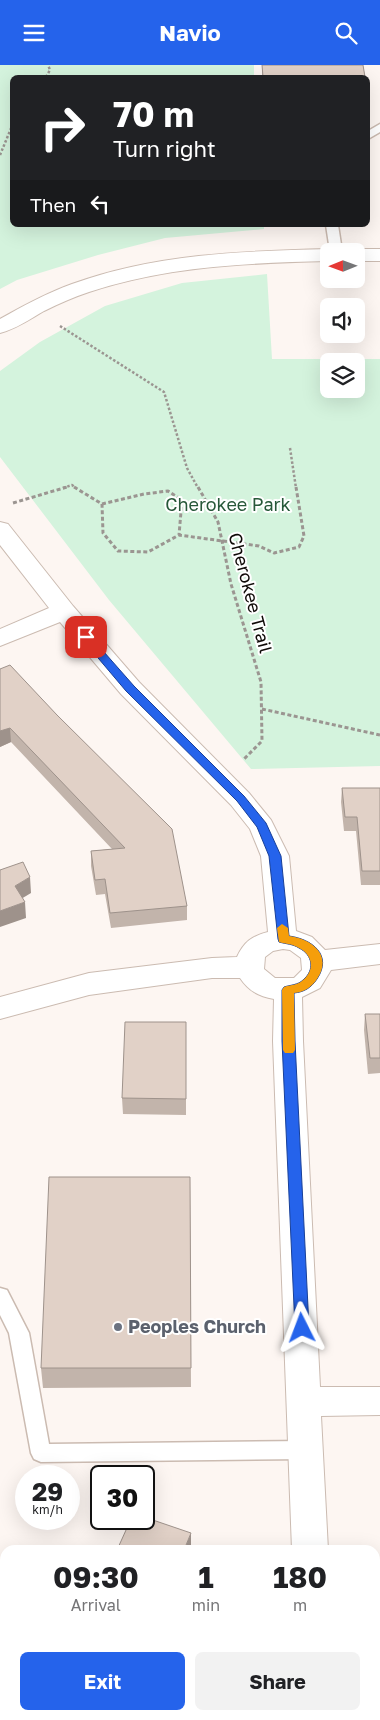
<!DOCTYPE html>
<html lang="en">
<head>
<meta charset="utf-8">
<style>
  :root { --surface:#fff; --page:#f2f2f2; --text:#202124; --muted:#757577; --accent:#2563eb }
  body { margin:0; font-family:"Golos Text",sans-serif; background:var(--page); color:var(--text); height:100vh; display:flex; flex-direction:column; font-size:19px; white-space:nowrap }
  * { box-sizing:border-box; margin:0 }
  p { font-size:16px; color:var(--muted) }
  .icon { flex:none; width:28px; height:28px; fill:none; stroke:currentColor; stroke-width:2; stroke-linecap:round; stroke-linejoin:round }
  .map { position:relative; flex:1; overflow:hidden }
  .sheet { position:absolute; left:0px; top:1480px; width:380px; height:175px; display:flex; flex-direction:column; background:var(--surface); border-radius:15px 15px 0 0; box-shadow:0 5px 20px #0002 }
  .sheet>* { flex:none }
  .guide { position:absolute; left:10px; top:10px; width:360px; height:152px; border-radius:8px; box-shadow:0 5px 20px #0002; background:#202124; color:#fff; overflow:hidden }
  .needle { width:32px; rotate:269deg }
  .tools { position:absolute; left:320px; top:178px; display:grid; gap:10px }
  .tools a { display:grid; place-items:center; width:45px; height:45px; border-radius:8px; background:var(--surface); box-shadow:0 5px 20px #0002; font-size:25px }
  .speed { position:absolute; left:15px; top:1400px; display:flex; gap:10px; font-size:25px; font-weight:700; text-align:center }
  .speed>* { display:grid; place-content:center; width:65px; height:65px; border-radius:50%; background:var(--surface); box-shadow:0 5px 20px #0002; line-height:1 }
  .speed small { font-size:12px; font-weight:400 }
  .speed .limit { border:2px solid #111; border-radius:8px; background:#fff; color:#111 }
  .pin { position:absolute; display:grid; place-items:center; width:42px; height:42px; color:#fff; margin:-21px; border-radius:10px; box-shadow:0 2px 8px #0006 }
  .me { position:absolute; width:55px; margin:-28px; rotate:357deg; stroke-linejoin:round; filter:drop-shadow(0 0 4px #0008) }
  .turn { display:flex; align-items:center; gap:18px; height:105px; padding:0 20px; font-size:22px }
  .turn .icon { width:65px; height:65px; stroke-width:2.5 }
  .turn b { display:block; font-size:35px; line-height:42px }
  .then { display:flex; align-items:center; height:48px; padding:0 20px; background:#0003; gap:10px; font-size:19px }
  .eta { display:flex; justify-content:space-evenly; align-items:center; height:85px; text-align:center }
  .eta b { font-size:30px; font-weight:700; line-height:35px }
  .cta { display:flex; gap:10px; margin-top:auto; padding:10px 20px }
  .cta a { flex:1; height:58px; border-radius:8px; background:var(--accent); color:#fff; font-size:20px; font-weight:700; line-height:58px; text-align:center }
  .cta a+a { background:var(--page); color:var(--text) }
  header { display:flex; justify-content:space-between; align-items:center; height:65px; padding:0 20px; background:var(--accent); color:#fff; font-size:22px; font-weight:700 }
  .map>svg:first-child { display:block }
  .green { fill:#d4f3dd; fill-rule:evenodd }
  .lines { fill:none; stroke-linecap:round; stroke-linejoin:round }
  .lane-casing { stroke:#cbbbb1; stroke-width:3 }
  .street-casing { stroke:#cbbbb1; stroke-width:2 }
  .secondary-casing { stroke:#cbbbb1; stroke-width:2 }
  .path-far1 { stroke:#9b9591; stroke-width:2.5; stroke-dasharray:2.5 2; stroke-linecap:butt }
  .path { stroke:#9b9591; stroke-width:3; stroke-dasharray:4 2.5; stroke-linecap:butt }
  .lane { fill:#fff; fill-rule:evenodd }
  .street { fill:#fff; fill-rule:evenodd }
  .secondary { fill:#fff; fill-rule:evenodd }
  .wall { fill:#c2b4ab }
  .shaded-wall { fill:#9e928b }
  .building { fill:#e1d1c7; stroke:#9e928b }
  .route { fill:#2563eb; stroke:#184099 }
  .slow { fill:#f59e0b }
  .worship-dot { fill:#6b7280; stroke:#fff; stroke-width:2 }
  .labels { text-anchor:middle; stroke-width:4; stroke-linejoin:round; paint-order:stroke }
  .park-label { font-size:18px; fill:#275839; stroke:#fff }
  .street-label { font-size:18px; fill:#0f0a07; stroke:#fff }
  .worship-label { font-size:18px; font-weight:bold; fill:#5b616d; stroke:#fff; text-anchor:start }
</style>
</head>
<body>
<header><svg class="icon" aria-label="menu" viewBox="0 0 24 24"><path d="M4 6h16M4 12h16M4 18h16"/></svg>Navio<svg class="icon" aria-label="search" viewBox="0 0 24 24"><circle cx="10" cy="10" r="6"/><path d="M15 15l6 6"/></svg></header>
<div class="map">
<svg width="380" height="1655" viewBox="0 0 380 1655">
  <rect width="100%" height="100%" fill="#fdf6f2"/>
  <path class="green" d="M0,0H254V12H12V160H264V164L165,173L98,190L17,215L0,224Z
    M267,209L272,294H380V701L251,704L109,535L0,392V306L40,277L105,241L182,218ZM329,296H356V324H329Z"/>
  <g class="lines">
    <g class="lane-casing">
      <path id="lane" d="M380,59V67L368,74V66Z
        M326,160H338L342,186H330Z
        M0,1223L7,1225L29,1268L49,1379L307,1376L314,1379L317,1385L314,1391L307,1394L41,1397L34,1394L31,1388L9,1268L0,1250Z"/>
    </g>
    <g class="street-casing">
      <path id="street" d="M0,457L8,459L73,541L139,617L249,728L271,755L289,791L296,866L312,872L325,885L380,879V899L331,905L320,923L302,932L303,976L320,1322H380V1350L321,1351L328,1485H292L273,976L274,934C258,931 249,926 240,913H212L89,930L0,954V932L89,908L212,893L237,892C244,877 252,871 268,867L261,791L250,764L231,740L121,629L60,557L0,581V564L49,543L0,480ZM283,884L290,885L301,893L302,905L294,913H275L264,904L265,892L273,886Z
        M236,1650H274L271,1655H233Z"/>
    </g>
    <g class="secondary-casing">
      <path id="secondary" d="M329,184L336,186H329V196C247,198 167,201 89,227C74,232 58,239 44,246C30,254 16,264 0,268V254C23,241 47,228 72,219C155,189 242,186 329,184Z
        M356,184H380V196H356V186H349Z"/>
    </g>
    <path class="path-far1" d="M46,12L50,5L48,0
      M0,90L12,61
      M60,261L164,327L187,403L198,423
      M290,383L296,423
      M63,423L72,420L76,423"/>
    <path class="path" d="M74,422L102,439L103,468L118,486L148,487L179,470L259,481L274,488L299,482L304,471L296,422
      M198,422L218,457L231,519L261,617L262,676L244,694
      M13,438L67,422
      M102,439L144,429L168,426L182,435L179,470
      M262,644L380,670"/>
    <use href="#lane" class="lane"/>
    <use href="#street" class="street"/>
    <use href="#secondary" class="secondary"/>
  </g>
  <path class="wall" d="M262,0H363L365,12H262Z
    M0,604L187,841V855L111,863L105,829L96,830L91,801V786L112,784L11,677L0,682Z
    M342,723H380V820H361L356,766H344L341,737Z
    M365,949H380V1008L368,1009L364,965Z
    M186,957V1050L123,1049L122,1033Z
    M190,1112L191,1322L43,1323L41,1303Z
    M42,1650H76L70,1655H46Z"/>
  <path class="shaded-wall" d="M10,663L11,677L0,682V666Z
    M30,812L31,828L16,837L15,821Z
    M25,837L26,853L0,862V846Z
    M191,1468V1483L190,1485H184Z
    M58,1650H76L70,1655H56L55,1652Z"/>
  <path class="building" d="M262,0H363L365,12H263Z
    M10,600L57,650L169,761L172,764L187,841L110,848L105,814L95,815L91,786L125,783L10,663L0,666V604Z
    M342,723H380V806H362L357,752H345Z
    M23,797L30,812L15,821L25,837L0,846V805Z
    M365,949H380V993H370Z
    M125,957H186V1034L122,1033Z
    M49,1112H190L191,1303H41Z
    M144,1452L191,1468L184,1485H117L131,1454H144Z"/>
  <path class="route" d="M86,569L89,570L134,621L244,731L266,758L281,791L289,871C312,874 333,890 317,914C311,923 304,927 294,928L295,976L309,1263L307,1267L302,1269L297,1267L295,1263L282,976V925L284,922C290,920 298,920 303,915C315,905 313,890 299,883C293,879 286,879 279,877L278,874L269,791L257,762L237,736L126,626L82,574V570Z"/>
  <path class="slow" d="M282,859L288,863L289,871C312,874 333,890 317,914C311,923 304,927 294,928L295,985L293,988H285L283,985L282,925L284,922C290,920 298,920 303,915C315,905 313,890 299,883C293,879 286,879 279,877L277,863Z"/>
  <circle class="worship-dot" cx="118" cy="1262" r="5"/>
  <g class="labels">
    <g class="park-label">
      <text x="228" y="446">Cherokee Park</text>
    </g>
    <g class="street-label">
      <text transform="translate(250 528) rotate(75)" y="6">Cherokee Trail</text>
    </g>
    <g class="worship-label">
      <text x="128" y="1268">Peoples Church</text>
    </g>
  </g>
</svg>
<div class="tools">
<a><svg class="needle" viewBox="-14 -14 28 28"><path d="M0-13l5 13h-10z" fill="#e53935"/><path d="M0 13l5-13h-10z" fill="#757577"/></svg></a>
<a><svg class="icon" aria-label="sound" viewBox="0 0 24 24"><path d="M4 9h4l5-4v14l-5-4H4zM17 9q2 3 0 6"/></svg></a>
<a><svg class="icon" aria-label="layers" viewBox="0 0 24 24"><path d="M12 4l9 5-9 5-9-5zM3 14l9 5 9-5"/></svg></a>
</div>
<div class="speed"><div>29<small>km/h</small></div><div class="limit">30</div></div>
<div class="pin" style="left:86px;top:572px;background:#d93025"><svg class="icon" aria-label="arrive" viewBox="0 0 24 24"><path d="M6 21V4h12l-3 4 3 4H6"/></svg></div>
<svg class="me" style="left:302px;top:1263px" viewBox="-20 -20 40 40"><path d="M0-17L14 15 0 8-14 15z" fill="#2563eb" stroke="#fff" stroke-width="4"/></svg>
<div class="guide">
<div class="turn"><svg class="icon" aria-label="right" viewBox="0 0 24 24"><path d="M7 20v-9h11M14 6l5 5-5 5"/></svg><div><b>70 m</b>Turn right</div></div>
<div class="then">Then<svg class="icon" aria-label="left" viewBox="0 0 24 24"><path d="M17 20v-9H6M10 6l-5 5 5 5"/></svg></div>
</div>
<section class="sheet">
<div class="eta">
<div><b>09:30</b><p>Arrival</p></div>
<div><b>1</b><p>min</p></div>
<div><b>180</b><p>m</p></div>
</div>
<div class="cta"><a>Exit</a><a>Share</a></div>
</section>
</div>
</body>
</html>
